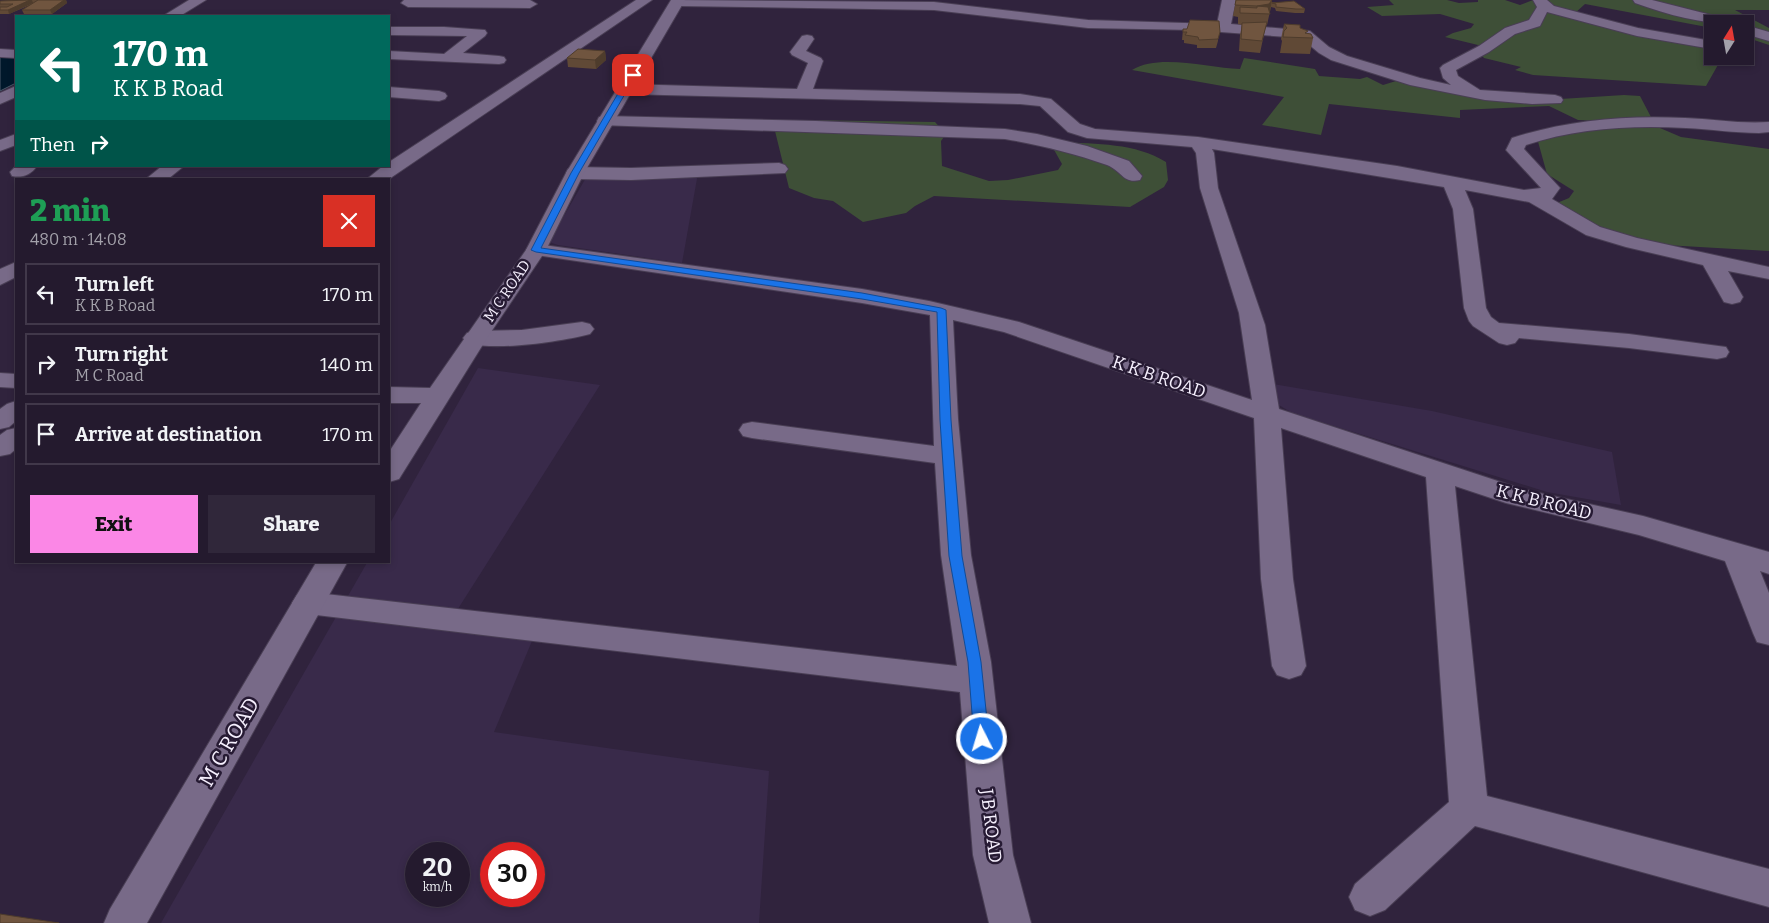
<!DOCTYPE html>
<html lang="en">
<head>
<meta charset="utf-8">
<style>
  :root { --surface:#241a2e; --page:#30273a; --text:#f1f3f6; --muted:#a3a1aa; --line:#41384a; --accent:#fb87e6 }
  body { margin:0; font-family:Bitter,serif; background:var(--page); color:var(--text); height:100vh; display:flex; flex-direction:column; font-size:19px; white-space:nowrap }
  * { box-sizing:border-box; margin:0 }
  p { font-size:16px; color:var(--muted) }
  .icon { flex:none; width:28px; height:28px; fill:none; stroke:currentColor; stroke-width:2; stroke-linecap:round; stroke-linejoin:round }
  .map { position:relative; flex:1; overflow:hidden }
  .sheet { position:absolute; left:15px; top:178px; width:375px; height:385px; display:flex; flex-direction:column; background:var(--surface); border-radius:0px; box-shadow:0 2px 8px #0003,0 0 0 1px var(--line) }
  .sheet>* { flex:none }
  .guide { position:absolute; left:15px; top:15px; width:375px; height:152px; border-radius:0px; box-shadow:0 2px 8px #0003,0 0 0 1px var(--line); background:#00695c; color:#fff; overflow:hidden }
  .needle { width:32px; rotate:11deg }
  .fabs { position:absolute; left:1704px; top:15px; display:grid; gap:10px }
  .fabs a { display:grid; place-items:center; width:50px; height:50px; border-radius:0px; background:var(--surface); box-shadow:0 2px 8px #0003,0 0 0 1px var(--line); font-size:25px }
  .speed { position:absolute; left:405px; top:842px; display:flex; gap:10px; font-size:25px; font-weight:700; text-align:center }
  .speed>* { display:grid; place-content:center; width:65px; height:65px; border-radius:50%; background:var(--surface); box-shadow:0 2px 8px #0003,0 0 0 1px var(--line); line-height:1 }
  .speed small { font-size:12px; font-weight:400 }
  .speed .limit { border:8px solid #d22; background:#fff; color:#111 }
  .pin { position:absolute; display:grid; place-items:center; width:42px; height:42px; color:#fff; margin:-21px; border-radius:10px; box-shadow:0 2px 8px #0006 }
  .me { position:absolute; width:55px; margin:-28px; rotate:355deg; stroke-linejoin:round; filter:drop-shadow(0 0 4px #0008) }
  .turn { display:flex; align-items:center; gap:18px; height:105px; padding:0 15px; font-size:22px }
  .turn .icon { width:65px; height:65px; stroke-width:2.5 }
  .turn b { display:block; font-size:35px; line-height:42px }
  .then { display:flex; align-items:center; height:48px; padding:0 15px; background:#0003; gap:10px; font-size:19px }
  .round { display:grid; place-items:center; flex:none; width:52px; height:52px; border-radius:0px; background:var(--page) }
  .summary { display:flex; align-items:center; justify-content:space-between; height:85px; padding:0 15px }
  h1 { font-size:30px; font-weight:800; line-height:38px; color:#1e9e55 }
  .primary-button { display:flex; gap:10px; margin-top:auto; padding:10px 15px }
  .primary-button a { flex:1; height:58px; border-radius:0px; background:var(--accent); color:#111; font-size:20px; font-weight:800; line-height:58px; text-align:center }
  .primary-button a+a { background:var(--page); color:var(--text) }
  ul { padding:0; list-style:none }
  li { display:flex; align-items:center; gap:15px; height:62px; margin:0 10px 8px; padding:0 5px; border:2px solid var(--line); border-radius:0px }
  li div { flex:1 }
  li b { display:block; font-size:19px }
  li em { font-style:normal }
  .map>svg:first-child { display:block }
  .built { fill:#392a4a; fill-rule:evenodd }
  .green { fill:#3e4f37 }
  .water { fill:#00182b; stroke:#4a586a }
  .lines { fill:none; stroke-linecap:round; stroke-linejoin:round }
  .minor-casing { stroke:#493e54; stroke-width:2 }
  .tertiary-casing { stroke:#493e54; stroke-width:2 }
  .minor { fill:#786a88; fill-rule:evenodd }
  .tertiary { fill:#786a88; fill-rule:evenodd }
  .wall { fill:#604936 }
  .shaded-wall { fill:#4e3c2c }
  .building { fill:#70553f; stroke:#4e3c2c }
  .route { fill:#1a73e8; stroke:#114b97 }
  .labels { text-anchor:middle; stroke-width:5; stroke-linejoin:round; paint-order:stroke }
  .far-street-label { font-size:15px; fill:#f5effd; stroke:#261a33 }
  .street-label { font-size:18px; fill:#f5effd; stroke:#261a33 }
  .near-street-label { font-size:21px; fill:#f5effd; stroke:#261a33 }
</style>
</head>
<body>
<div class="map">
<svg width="1769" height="923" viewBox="0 0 1769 923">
  <rect width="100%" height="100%" fill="#30233d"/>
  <path class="built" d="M698,173L682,263L558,245L549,242L587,176Z
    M478,368L600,385L456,612L542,617L494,732L769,771L759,923H161L368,561H389V525ZM416,854H459V896H416ZM491,854H534V896H491Z
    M1273,384L1432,411L1612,452L1621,505L1547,492L1292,413L1279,405Z"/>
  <path class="green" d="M1389,0H1447L1459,3L1478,2V0H1505L1520,5L1533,0H1769V10H1735L1769,28V45L1745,37V24H1712V28L1585,4L1574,14L1675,36L1712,42V56H1723L1706,86L1533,75L1515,70L1521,67L1484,58L1479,52L1483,49L1478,45L1445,37L1453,33L1471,28L1474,24L1440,14L1382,16L1367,7L1394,5Z
    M1244,58L1315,69L1319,76L1360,79L1367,77L1383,85L1396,81L1446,90L1544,100L1624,95L1640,96L1651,117L1597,121L1578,120L1549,106L1460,110V118L1329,104L1321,135L1262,125L1284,97L1132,70C1159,53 1209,68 1240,69Z
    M801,120L935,122L946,134L941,141L942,166L989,181L1008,180L1058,170L1062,164L1053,148L1061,142C1096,144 1136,143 1166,162L1168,180L1164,187L1130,207L934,196L915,206L906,213L863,222L833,201L814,198L789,188L775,131Z
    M1653,125L1681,137L1769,149V251L1665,245L1629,238L1604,230L1557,203L1569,198L1574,191L1547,174L1537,138L1542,134Z"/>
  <path class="water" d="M0,57H16V83L0,91Z"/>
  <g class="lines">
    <g class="minor-casing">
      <path id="minor" d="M189,0H206L180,16H163Z
        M404,0H530L537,4L530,8L408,7L401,3Z
        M636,0H652L389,179H367L383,166H389V162Z
        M673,0L934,2L1088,20L1217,24L1222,0H1236L1231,24L1310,31L1329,47L1347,56L1420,78L1451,85L1443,78L1440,68L1443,65L1479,46L1505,28L1529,20L1537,7L1533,0H1547L1554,6L1638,28L1712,41V49L1637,36L1547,12L1540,26L1515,34L1489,52L1456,70L1458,76L1480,90L1555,95L1561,97L1563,100L1561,103L1532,104L1485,100L1410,85L1331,60L1319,53L1301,38L1193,30L1088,28L934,10L678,6L673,5L671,2Z
        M1633,0H1652L1735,21L1737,24C1702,24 1668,15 1635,3Z
        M1745,25L1769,32V41L1745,34Z
        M389,27H444L485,30L487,33L485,36L463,53L499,56L504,57L506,60L504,63L499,64L389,59V51L444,54L467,36L389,35Z
        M807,35L812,36L814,39L806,51L821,58L823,61L813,89L1020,94L1051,99L1080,124L1095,129L1198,137L1397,166L1524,190L1541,188L1506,150L1512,138C1568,120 1626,115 1685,118C1713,119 1741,124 1769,122V132L1759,133C1735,133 1710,129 1686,128C1632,125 1577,128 1526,145L1524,149L1560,188L1552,199L1600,227L1637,238L1769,267V279L1728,271L1743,297L1740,302L1732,304L1724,302L1703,265L1626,247L1586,235L1529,202L1465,190L1473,209L1486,308L1491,317L1499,323L1629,334L1726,347L1729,352L1726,357L1717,359L1629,348L1519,338L1515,343L1507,345L1499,343L1473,326L1469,321L1464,308L1453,209L1444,187L1212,149L1214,153L1218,188L1265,325L1279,409L1522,489L1643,516L1769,552V574L1760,571L1769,593V645L1757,642L1753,633L1725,561L1639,535L1506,503L1455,486L1487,796L1769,869V907L1475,826L1385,910L1370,916L1355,910L1349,897L1355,884L1449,802L1426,477L1281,428L1293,579L1306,666L1301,675L1289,679L1277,675L1272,666L1261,579L1254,418L1004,332L953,320L958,419L971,555L991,662L1013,855L1031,923H989L973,855L960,692L308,614L297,611L292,603L297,595L308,592L957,666L941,555L935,463L752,438L743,436L739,430L743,424L752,422L934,446L930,315L862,303L529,254L526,250L529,246L536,244L862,289L929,301L1019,322L1252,400L1239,313L1200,188L1196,153L1192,147L1087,138L1068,132L1040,106L1020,104L624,94L618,92L616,89L618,86L624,84L797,89L808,63L792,55L790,52L802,36Z
        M0,49L16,50V58L0,57Z
        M16,86V97L0,104V93Z
        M389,87L439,91L445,93L447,96L445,99L439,101L389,97Z
        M605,116L816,121L1005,129L1037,134L1087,146L1129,161L1142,176L1140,180C1123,184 1122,171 1107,165C1073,153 1040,145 1005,139L599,125L597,121L599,117Z
        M16,134V145L0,151V140Z
        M779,163L785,165L788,169L785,173L631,180L575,179L568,177L566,173L568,169L575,167L631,168Z
        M16,166H37C31,175 22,178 12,176L10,172Z
        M162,166H184L168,179H146Z
        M16,262V277L0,285V269Z
        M582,322L590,324L594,329L590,334C559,342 497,351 467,343L463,338L467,333L475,331L522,330Z"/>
    </g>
    <g class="tertiary-casing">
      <path id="tertiary" d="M671,0H685L584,173L546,250L487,338L399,479L389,482V452L421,403H389V387L430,388L526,250L566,173Z
        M0,373L16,374V388L0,387Z
        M16,401V421L9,427L0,429V409L7,404Z
        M16,428V449L10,454L0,456V435L7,430Z
        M317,561H348L147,923H104L110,909Z"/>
    </g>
    <use href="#minor" class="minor"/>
    <use href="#tertiary" class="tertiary"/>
  </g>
  <path class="wall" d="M20,0H66L67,3L52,14H24L22,10L30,5L9,14H0V1Z
    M1236,0H1272V2L1305,9L1304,13H1295L1276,11L1275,8L1271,7L1267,25H1266L1260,53L1239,51L1240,35L1242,25L1238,24V17L1233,16Z
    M1219,21L1218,41L1216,48H1197V45L1184,43V40H1182L1183,29H1187Z
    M1284,24L1300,28L1313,38L1310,54L1280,53L1282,41L1281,39Z
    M605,51L606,60L596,69L568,67L567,58Z"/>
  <path class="shaded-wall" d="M30,0H32L33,3L9,14L8,10Z
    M64,0H66L67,3L52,14L50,10Z
    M1258,0H1272L1270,11L1268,14L1256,13Z
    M605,51L606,60L596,69L595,60Z"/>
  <path class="building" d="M30,0L8,10H0V7H7L13,4H0V1Z
    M38,0H64L50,10H22Z
    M1236,0H1272L1269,4L1257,6L1235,5Z
    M1294,1L1305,9H1296L1276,7V4L1272,3Z
    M1257,6L1268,7L1270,14L1240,13V7L1257,8Z
    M1190,20L1219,21L1220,32L1218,39L1199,40L1198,37L1185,35L1187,32H1183V29H1187Z
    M1267,22L1262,41L1241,39L1242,23Z
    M1284,24L1300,25V28L1308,31L1305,33L1311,34L1313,38L1283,37L1284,31L1287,28Z
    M578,49L605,51L595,60L567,58Z
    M0,914L59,923H0Z"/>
  <path class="route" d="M633,73L636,75L579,173L541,248L862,293L941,308L946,310L951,420L962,556L981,662L989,739L987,744L982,745L976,744L974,739L968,662L949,556L940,420L937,312L862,299L536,252L531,250L571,173L629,75Z"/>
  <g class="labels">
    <g class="far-street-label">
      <text transform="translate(507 291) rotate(-56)" y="5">M C ROAD</text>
    </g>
    <g class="street-label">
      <text transform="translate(1159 377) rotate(19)" y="6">K K B ROAD</text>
      <text transform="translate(1544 502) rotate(14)" y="6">K K B ROAD</text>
      <text transform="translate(991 826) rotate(83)" y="6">J B ROAD</text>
    </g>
    <g class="near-street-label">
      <text transform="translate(229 742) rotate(-60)" y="7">M C ROAD</text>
    </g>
  </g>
</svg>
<div class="fabs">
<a><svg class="needle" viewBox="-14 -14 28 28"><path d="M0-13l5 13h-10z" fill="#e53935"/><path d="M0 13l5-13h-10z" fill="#a3a1aa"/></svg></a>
</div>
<div class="speed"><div>20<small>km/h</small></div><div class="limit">30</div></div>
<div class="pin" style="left:633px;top:75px;background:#d93025"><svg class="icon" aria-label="arrive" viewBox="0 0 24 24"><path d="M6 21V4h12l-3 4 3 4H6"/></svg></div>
<svg class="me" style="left:982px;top:739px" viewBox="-20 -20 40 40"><circle r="17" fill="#1a73e8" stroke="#fff" stroke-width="3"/><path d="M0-11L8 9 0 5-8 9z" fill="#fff"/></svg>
<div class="guide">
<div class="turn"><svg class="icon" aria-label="left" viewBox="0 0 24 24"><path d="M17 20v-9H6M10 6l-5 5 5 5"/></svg><div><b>170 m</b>K K B Road</div></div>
<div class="then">Then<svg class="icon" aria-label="right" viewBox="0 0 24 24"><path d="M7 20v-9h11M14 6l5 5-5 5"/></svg></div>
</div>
<section class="sheet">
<div class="summary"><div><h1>2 min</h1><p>480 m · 14:08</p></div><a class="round" style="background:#d93025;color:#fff"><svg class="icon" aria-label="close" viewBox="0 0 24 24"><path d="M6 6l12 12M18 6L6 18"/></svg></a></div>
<ul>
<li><svg class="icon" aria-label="left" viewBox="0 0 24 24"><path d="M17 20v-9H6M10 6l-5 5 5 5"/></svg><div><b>Turn left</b><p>K K B Road</p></div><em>170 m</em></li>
<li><svg class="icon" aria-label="right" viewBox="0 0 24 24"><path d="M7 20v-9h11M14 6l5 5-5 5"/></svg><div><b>Turn right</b><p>M C Road</p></div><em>140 m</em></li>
<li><svg class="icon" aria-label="arrive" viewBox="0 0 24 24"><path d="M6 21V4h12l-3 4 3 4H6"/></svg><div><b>Arrive at destination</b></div><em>170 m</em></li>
</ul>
<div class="primary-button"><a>Exit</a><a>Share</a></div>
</section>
</div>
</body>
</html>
